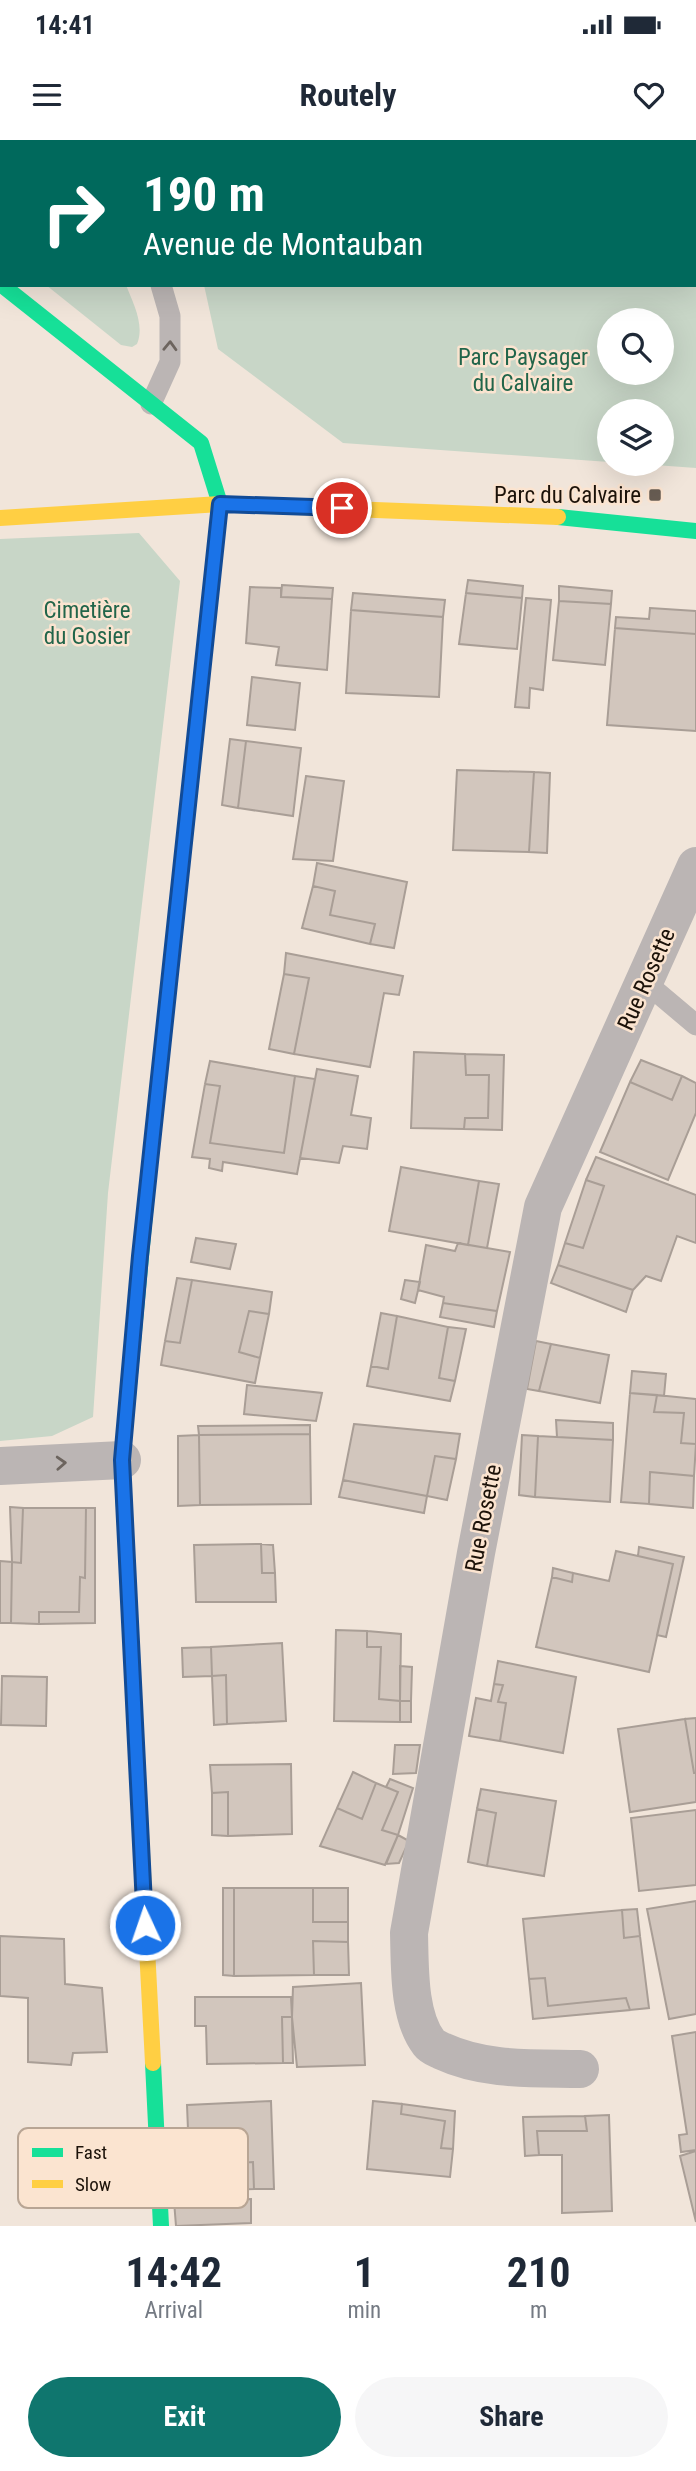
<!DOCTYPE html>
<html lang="en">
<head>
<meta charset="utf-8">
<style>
  :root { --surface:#fff; --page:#f6f6f7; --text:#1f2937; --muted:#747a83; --accent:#0f766e }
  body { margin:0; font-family:"Roboto Condensed",sans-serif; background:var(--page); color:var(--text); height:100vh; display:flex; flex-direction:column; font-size:26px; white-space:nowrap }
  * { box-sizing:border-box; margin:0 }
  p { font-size:23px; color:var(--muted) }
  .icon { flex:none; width:38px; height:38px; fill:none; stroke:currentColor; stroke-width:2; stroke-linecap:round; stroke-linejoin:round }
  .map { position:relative; height:2086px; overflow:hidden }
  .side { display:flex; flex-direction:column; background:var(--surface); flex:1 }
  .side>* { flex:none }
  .hud { position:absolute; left:0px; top:0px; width:696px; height:147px; box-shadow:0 7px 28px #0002; background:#00695c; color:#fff; overflow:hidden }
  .buttons { position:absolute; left:597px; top:168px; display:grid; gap:14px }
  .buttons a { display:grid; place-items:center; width:77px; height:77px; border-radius:50%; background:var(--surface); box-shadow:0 7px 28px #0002; font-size:35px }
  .pin { position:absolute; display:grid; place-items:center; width:60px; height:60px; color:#fff; margin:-30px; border:4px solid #fff; border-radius:50%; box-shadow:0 2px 7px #0007 }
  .me { position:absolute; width:77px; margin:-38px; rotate:357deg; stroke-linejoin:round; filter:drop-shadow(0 0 5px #0008) }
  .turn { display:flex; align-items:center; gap:24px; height:147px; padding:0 28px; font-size:32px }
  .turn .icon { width:91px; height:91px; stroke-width:2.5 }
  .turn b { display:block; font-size:49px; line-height:60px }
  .eta { display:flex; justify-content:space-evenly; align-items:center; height:119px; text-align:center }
  .eta b { font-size:42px; font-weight:700; line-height:49px }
  .primary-button { display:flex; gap:14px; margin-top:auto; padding:14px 28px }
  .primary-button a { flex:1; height:80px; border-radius:42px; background:var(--accent); color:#fff; font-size:28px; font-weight:700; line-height:80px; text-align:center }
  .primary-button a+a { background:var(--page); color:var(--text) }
  .status { display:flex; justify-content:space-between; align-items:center; height:49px; padding:0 35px; background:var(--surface); direction:ltr }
  .status svg { height:19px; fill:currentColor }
  header { display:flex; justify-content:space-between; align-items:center; height:91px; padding:0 28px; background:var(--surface); font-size:32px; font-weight:700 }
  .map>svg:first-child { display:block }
  .green { fill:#c8d6c7; fill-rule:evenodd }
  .building { fill:#d2c6bd; stroke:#a99e96; stroke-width:2 }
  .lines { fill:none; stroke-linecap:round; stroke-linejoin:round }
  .lane { stroke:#bbb5b4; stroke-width:21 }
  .street { stroke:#bbb5b4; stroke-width:38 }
  .fast { stroke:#16e098; stroke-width:16 }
  .slow { stroke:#ffcf43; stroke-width:16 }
  .oneway { stroke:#6c645e }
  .route-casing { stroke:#114b97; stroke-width:18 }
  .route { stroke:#1a73e8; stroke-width:12 }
  .poi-dot { fill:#675c52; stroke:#fbe4d0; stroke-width:2.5 }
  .labels { text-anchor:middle; stroke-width:5; stroke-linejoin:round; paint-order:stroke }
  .park-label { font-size:23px; fill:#21654a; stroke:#fbe4d0 }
  .poi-label { font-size:23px; fill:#1c1209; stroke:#fbe4d0; text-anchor:end }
  .street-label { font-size:23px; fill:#1c1209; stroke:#fbe4d0 }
  .key { fill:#fbe4d0; stroke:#b8a594; stroke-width:2 }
  .key-label { font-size:19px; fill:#1c1209 }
</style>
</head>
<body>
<div class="status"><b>14:41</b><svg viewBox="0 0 49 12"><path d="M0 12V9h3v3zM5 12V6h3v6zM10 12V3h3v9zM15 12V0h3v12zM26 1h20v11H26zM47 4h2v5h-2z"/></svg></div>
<header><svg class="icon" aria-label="menu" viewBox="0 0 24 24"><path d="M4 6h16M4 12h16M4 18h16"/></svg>Routely<svg class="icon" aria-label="heart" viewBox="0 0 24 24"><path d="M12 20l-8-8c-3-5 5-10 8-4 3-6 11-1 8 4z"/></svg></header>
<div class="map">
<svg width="696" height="2086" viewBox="0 0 696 2086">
  <rect width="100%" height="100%" fill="#f1e5da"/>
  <path class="green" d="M0,0H696V328L641,324H662V271H609V322L343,303L218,209L204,145H695V2H2V14ZM609,180H662V233H609Z
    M46,145H126C133,163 145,185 137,204L132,207L121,205Z
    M139,393L180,441L108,1053L93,1277L52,1296L0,1301V399Z"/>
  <path class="building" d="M468,440L523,446L522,458L466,453Z
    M282,445L333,448L332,459L281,457Z
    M559,446L612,451L611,464L559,461Z
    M250,447L281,448V457L332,459L327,530L276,525L279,507L246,503Z
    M353,453L445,460L443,477L351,470Z
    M466,453L522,458L517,509L459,504Z
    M526,458L551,460L543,550L530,548L529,568L515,567Z
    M559,461L611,464L605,525L553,520Z
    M650,468L696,471V494L615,488L616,477L649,479Z
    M351,470L443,477L439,557L346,553Z
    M615,488L696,494V591L607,585Z
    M252,537L300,543L295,590L247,585Z
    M230,599L246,601L238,668L222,665Z
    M246,601L301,608L293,676L238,668Z
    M457,630L534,632L529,712L453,710Z
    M534,632L550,633L547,713L529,712Z
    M306,636L344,641L333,721L293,719Z
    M317,723L407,742L394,808L370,804L375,784L330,775L335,751L313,746Z
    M313,746L335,751L330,775L375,784L370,804L302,788Z
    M286,813L403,836L399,855L384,853L370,927L294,914L309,838L284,834Z
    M284,834L309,838L294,914L269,909Z
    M414,912L465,914L466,935H489L488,978H465L464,989L411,988Z
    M465,914L504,915L502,990L464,989L465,978H488L489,935H466Z
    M641,920L682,936L672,960L630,942Z
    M210,921L295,936L284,1013L210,1003L220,946L205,944Z
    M317,929L358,936L351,975L371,978L367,1009L343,1006L339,1023L300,1018Z
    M295,936L315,939L297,1034L223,1022L222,1031L209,1028L210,1019L192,1017L205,944L220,946L210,1003L284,1013Z
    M682,936L696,943V973L668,1040L600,1012L630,942L672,960Z
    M596,1017L696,1055V1103L677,1096L661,1141L646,1136L633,1150L558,1125L565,1103L583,1108L604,1046L586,1040Z
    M401,1027L479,1041L468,1105L389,1091Z
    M586,1040L604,1046L583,1108L565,1103Z
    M479,1041L499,1044L487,1108L468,1105Z
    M196,1098L236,1104L230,1129L191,1122Z
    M458,1103L510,1112L497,1171L443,1163L444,1157L418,1150L426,1105L455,1111Z
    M558,1125L633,1150L626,1172L551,1143Z
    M177,1138L192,1140L180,1203L165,1201Z
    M192,1140L272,1152L269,1174L249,1171L239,1212L260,1218L255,1243L161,1225L165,1201L180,1203Z
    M405,1140L420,1142L415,1163L401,1159Z
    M443,1163L497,1171L494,1187L440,1177Z
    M249,1171L269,1174L260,1218L239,1212Z
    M381,1173L397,1176L388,1229L371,1226Z
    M397,1176L448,1187L439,1238L455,1241L450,1261L367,1246L371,1226L388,1229Z
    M448,1187L466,1189L455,1241L439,1238Z
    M536,1201L551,1204L539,1251L527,1249Z
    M551,1204L609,1215L600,1263L539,1251Z
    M632,1231L666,1234L664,1256L630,1253Z
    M247,1245L322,1253L316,1281L244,1274Z
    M630,1253L657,1255L654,1272L684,1273L681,1303L696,1304L694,1336L650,1332L649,1364L621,1362Z
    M657,1255L696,1259V1304L681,1303L684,1273L654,1272Z
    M556,1280L613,1283V1300L557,1297Z
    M354,1284L460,1294L456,1319L435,1316L427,1356L343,1340Z
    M310,1285V1294L199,1295L198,1286Z
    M310,1294L311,1364L200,1365L199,1295Z
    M199,1295L200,1365L178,1366V1296Z
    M522,1295L538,1296L535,1357L519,1355Z
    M538,1296L613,1300L610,1362L535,1357Z
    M435,1316L456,1319L447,1360L427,1356Z
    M650,1332L694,1336L693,1368L649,1364Z
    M343,1340L427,1356L424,1373L339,1357Z
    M10,1367L23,1368L21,1423L12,1422Z
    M23,1368H86L85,1438L80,1437L79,1472H39V1484L11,1483L12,1422L21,1423Z
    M86,1368H95V1483L39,1484V1472H79L80,1437L85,1438Z
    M261,1404L273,1405L275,1433H262Z
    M261,1404L262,1433H275L276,1462H196L194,1405Z
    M639,1407L684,1417L666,1497L657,1495L673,1424L638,1416Z
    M616,1411L673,1424L649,1532L536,1507L552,1437L572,1442L573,1433L609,1441Z
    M0,1421L12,1422L11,1483H0Z
    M553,1428L573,1433L572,1442L552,1437Z
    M336,1490L367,1491V1507H381L379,1559L400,1561V1582L334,1581Z
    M367,1491L401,1494L400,1561L379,1559L381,1507H367Z
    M282,1503L286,1581L227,1584L226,1535L212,1536L211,1507Z
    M211,1507L212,1536L183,1537L182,1508Z
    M498,1521L576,1537L563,1613L500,1601L506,1563L498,1562L503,1545L494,1544Z
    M400,1526L412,1527L411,1561H400Z
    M226,1535L227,1584L214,1585L212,1536Z
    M2,1536L47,1537L46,1586L1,1585Z
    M494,1544L503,1545L498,1562L506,1563L500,1601L469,1596L476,1558L491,1561Z
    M400,1561H411V1582H400Z
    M696,1578V1633H694L685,1579Z
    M685,1579L694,1633H696V1662L630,1672L618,1589Z
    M395,1605H420L416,1633L393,1634Z
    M291,1624L292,1694L228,1696V1652L212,1653L210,1625Z
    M353,1632L376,1643L362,1679L337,1668Z
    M390,1639L413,1648L398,1695L382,1690L398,1652L386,1647Z
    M376,1643L398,1652L382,1690L398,1695L385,1725L320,1706L337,1668L362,1679Z
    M481,1649L556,1661L544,1736L487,1726L496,1673L477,1669Z
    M228,1652V1696L212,1695V1653Z
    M477,1669L496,1673L487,1726L468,1722Z
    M696,1670V1745L639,1751L631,1678Z
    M398,1695L409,1701L399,1723L386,1724Z
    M223,1748H234V1836L223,1835Z
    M234,1748H313V1782H348V1802L313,1801L314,1835L234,1836Z
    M313,1748H348V1782H313Z
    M696,1761V1874L669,1879L647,1769Z
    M637,1769L640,1796L624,1798L622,1770Z
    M622,1770L624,1798L640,1796L649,1868L630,1870L626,1858L548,1866L545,1838L529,1839L523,1779Z
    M0,1796L64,1799L65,1844L102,1848L107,1912L73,1913L71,1925L28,1922V1858L0,1856Z
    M313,1801L348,1802L349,1835H314Z
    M545,1838L548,1866L626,1858L630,1870L533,1879L529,1839Z
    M361,1843L365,1925L297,1927L292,1877L293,1847Z
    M195,1857H291L292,1877H282L283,1923L207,1924L206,1886H195Z
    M282,1877H292L293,1923H283Z
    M696,1892V2010L681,2012L679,1995L687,1994L672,1896Z
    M271,1961L274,2049H254L253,2022L206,2025V1989L188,1990L187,1965Z
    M373,1961L402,1964L401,1974L445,1981L441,2008L453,2009L450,2037L367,2029Z
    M402,1964L455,1971L453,2009L441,2008L445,1981L401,1974Z
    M609,1975L612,2071L562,2073V2015H539L537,1991H587L585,1976Z
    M585,1976L587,1991H537L539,2015L525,2016L523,1977Z
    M206,1989V2025L253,2022L254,2049L191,2051L188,1990Z
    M696,2011V2082L680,2016Z
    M251,2059V2083L176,2086L174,2061Z"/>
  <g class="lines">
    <path class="lane" d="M0,39H2
      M151,264L170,222V176L161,145
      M645,842L696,885"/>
    <path class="street" d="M0,1326L122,1320
      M580,1929C533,1928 485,1931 442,1911C438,1909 432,1907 429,1903C408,1876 410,1826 409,1793L476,1413L543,1067L696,726"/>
    <path class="fast" d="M2,145L201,303L220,364L185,696
      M558,377L696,391
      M124,1368L122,1320L147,1052
      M153,1923L161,2086"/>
    <path class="slow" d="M0,378L220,364L558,377
      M147,1052L185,696
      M124,1368L153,1923"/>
  </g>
  <defs><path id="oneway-chevron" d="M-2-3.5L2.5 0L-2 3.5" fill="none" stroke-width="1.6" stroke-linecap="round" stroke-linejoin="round" transform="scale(1.75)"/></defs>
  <g class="oneway">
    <use href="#oneway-chevron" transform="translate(170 206) rotate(-88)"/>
    <use href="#oneway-chevron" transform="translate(61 1323) rotate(-3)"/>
  </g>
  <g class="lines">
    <g class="route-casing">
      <path id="route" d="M145,1785L122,1320L140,1116L220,364L342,368"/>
    </g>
    <use href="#route" class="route"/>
  </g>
  <rect class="poi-dot" x="648" y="348" width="14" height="14" rx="3.5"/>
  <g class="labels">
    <g class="park-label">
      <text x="523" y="225">Parc Paysager<tspan x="523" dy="26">du Calvaire</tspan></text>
      <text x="87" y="478">Cimetière<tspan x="87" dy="26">du Gosier</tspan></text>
    </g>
    <g class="poi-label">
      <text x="641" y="363">Parc du Calvaire</text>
    </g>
    <g class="street-label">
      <text transform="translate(646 839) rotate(-66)" y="8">Rue Rosette</text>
      <text transform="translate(483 1378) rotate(-79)" y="8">Rue Rosette</text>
    </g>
  </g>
  <rect x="18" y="1988" width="230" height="80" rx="10" class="key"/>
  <rect x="32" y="2008" width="31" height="9" fill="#16e098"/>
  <rect x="32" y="2040" width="31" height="8" fill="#ffcf43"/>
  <g class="key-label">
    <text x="75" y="2019">Fast</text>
    <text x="75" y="2051">Slow</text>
  </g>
</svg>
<div class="buttons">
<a><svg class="icon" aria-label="search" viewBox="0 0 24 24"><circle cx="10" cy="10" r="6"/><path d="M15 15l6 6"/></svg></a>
<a><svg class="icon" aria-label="layers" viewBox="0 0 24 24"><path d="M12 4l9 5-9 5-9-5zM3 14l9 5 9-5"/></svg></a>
</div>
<div class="pin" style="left:342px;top:368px;background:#d93025"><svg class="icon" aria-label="arrive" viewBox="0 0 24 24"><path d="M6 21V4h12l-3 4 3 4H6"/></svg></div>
<svg class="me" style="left:145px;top:1785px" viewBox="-20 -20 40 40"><circle r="17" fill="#1a73e8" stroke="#fff" stroke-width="3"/><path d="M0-11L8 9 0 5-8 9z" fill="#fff"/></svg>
<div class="hud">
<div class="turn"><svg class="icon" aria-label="right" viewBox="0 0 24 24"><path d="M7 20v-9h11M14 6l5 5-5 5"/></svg><div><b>190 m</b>Avenue de Montauban</div></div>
</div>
</div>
<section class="side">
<div class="eta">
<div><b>14:42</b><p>Arrival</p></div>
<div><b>1</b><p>min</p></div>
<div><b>210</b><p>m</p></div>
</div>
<div class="primary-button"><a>Exit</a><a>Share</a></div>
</section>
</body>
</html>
